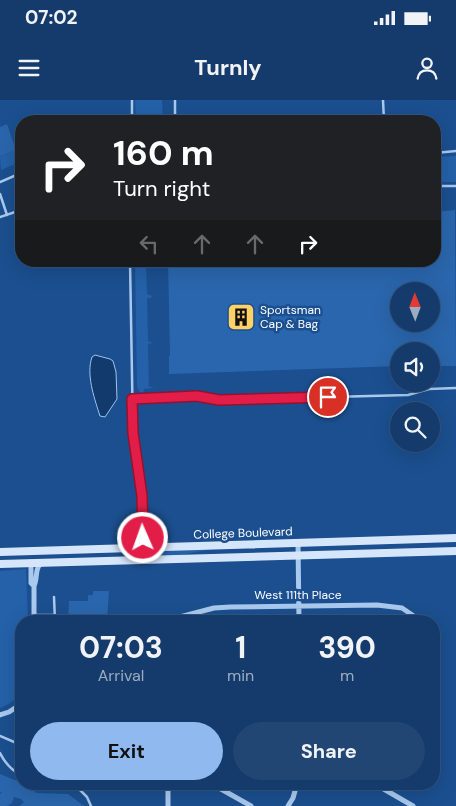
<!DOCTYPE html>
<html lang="en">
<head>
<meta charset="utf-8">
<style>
  :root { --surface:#143b6b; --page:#214673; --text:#f1f3f6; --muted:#9dadc1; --line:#33557e; --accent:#90b9f0 }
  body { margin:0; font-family:"DM Sans",sans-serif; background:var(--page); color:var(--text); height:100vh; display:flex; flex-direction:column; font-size:19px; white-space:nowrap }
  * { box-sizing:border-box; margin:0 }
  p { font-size:16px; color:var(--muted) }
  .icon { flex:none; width:28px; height:28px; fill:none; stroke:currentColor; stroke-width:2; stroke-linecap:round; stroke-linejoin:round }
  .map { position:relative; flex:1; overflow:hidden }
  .details { position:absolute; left:15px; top:515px; width:425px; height:175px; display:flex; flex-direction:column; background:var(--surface); border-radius:20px; box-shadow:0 5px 20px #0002,0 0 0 1px var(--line) }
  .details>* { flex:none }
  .hud { position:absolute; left:15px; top:15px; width:426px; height:152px; border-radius:20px; box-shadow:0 5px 20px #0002,0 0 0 1px var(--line); background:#202124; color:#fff; overflow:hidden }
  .needle { width:32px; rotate:359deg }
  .controls { position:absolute; left:390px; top:182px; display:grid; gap:10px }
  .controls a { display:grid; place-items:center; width:50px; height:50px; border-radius:50%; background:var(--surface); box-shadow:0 5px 20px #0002,0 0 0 1px var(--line); font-size:25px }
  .pin { position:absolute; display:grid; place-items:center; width:42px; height:42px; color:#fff; margin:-21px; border:2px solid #fff; border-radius:50%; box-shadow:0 1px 5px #0007 }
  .me { position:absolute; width:55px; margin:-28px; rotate:358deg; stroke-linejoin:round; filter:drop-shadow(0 0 4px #0008) }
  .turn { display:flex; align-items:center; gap:18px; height:105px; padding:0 15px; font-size:22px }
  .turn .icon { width:65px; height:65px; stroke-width:2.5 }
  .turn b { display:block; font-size:35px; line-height:42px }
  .lanes { display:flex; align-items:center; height:48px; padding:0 15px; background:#0003; justify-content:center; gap:25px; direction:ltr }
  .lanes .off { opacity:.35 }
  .eta { display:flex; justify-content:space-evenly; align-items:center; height:85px; text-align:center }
  .eta b { font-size:30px; font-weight:700; line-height:35px }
  .cta { display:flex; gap:10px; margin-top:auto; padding:10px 15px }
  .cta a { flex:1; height:58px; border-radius:30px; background:var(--accent); color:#111; font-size:20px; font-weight:700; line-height:58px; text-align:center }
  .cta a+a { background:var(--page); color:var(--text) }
  .status { display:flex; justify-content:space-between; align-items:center; height:35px; padding:0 25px; background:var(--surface); direction:ltr }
  .status svg { height:14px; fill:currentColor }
  header { display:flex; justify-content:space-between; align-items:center; height:65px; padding:0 15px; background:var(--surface); font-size:22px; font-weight:700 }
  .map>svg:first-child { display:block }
  .green { fill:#2461a8 }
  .water { fill:#123a6d; stroke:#9cc4f0 }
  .building { fill:#2a66ad; fill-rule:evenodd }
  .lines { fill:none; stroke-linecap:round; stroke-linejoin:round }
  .service { stroke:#a9c9ee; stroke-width:2.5 }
  .minor { stroke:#a9c9ee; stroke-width:5 }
  .secondary { stroke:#d6e6fa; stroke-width:8 }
  .route-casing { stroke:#92132f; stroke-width:12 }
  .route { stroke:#e11d48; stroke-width:9 }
  .labels { text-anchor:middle; stroke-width:5; stroke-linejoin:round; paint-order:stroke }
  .poi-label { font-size:12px; fill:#fff; stroke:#1b4f8f; text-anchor:start }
  .street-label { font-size:12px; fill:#fff; stroke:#1b4f8f }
</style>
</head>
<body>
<div class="status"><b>07:02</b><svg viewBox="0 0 49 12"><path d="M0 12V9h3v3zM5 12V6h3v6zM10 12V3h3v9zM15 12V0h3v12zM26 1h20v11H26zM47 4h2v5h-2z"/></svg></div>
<header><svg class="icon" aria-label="menu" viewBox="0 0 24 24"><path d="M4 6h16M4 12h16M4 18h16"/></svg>Turnly<svg class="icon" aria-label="person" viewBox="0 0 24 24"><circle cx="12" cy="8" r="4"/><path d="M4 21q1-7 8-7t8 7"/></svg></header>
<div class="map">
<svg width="456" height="706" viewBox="0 0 456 706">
  <rect width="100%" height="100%" fill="#1b4f8f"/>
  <path class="green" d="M135,0H162L163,21H136Z
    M12,37L20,62L1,70L0,56L16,50Z
    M456,56V82H435V57Z
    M135,161H146L147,194L152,196L151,198H147L148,241L153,243L148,244L149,285L148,286L154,288L144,289L143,294L139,291L137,286Z
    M213,449L175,456L113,458L147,451Z
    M26,469L28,521H21V592C18,598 7,606 0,608V471Z"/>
  <path class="water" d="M95,255L110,259L113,261L116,272L117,299L105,317L100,316L99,313C94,297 86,274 92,257Z"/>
  <path class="building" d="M7,24L16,50L0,56V27Z
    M455,110L456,266H431V251H399V266L169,274V256H170L168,161H435V112ZM399,191H431V224H399Z
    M93,491H109L107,521H68L69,501H88V495H93Z
    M0,674L30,686L36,693L68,694L84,706H20L24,702L21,699L14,697L12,703L7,706H0V694L2,693L0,692Z"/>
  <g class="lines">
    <path class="service" d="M132,0V21
      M175,0V21
      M383,0L384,21
      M26,21H28
      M21,23C15,29 19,36 21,43
      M435,53L456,51
      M0,82L21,73
      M435,86H456
      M0,94L7,115
      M0,117L21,110
      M130,161L133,333L142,396L144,446
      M132,299L197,297L219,300L408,295L429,289L456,288
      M54,497L55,521
      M34,515H55
      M15,609L21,618
      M0,636L21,645
      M0,653C5,663 11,670 21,675
      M74,684L87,697L91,706"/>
    <path class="minor" d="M298,442L299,521
      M31,462V483L34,486V521
      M34,486C38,478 34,469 42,462
      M172,519L214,508L230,507L377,505L402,508L421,521
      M434,534L435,536
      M0,615L9,612L21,604
      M434,626L437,628
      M168,684V706
      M212,684L251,706
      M375,684L413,706
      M288,706L293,698L297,684"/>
    <path class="secondary" d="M0,452L456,438
      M0,464L456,451"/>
  </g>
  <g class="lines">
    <g class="route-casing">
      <path id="route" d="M143,438L142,396L133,333L132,299L197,296L219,300L328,297"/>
    </g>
    <use href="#route" class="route"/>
  </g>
  <defs>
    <g id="building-square" transform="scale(1.4375)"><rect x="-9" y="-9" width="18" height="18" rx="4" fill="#ffd166" stroke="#1b4f8f"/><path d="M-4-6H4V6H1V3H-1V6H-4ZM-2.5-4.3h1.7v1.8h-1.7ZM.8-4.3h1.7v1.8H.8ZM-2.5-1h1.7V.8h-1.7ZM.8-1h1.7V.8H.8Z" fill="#111"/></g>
  </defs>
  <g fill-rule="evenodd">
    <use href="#building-square" x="241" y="217"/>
  </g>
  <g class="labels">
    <g class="poi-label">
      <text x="260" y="214">Sportsman<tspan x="260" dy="14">Cap &amp; Bag</tspan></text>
    </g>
    <g class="street-label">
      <text transform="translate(243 433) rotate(-2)" y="4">College Boulevard</text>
      <text x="298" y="499">West 111th Place</text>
    </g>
  </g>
</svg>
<div class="controls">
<a><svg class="needle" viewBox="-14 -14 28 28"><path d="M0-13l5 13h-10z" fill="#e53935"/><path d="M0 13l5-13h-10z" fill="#9dadc1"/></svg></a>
<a><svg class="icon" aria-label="sound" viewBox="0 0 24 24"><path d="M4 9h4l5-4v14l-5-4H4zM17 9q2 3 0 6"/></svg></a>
<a><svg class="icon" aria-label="search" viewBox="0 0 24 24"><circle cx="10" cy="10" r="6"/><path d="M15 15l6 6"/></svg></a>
</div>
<div class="pin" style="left:328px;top:297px;background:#d93025"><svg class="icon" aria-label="arrive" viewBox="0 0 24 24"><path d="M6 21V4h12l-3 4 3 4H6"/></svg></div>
<svg class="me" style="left:143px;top:438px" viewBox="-20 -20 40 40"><circle r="17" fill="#e11d48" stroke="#fff" stroke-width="3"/><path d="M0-11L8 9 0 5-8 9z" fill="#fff"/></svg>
<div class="hud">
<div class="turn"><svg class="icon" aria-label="right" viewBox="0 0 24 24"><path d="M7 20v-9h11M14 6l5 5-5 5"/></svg><div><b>160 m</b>Turn right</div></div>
<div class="lanes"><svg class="icon off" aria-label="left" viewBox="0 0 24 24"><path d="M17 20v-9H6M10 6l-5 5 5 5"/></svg><svg class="icon off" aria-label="ahead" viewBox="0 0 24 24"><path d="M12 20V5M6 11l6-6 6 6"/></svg><svg class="icon off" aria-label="ahead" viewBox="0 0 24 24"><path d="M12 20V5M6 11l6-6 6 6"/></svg><svg class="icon" aria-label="right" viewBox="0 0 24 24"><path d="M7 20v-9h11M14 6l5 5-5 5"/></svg></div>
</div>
<section class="details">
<div class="eta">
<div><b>07:03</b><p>Arrival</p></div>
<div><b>1</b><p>min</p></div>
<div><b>390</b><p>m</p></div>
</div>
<div class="cta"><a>Exit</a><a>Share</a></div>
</section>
</div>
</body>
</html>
